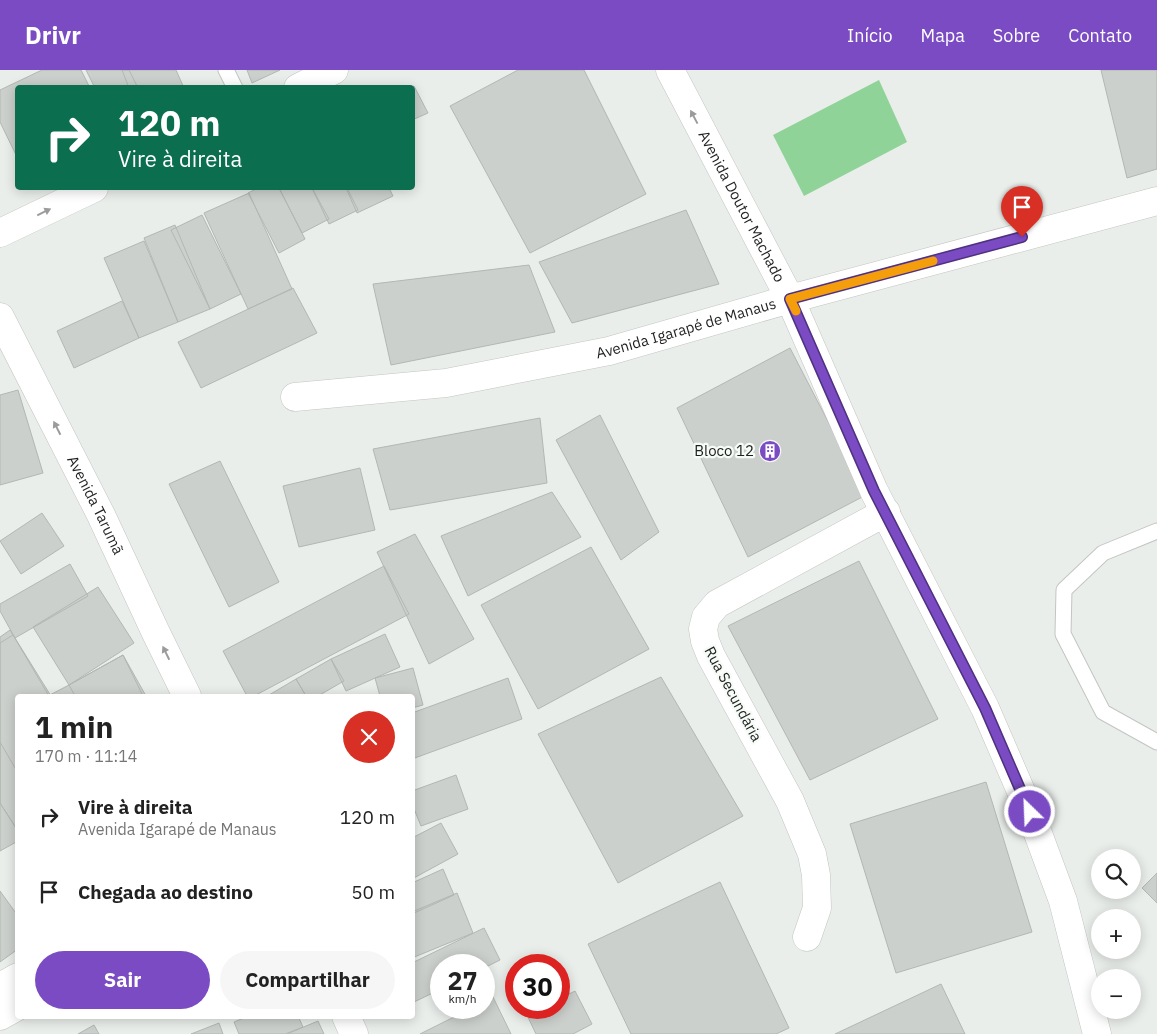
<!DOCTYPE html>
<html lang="pt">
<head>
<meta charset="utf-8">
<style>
  :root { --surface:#fff; --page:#f6f6f6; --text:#222; --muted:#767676; --accent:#7a4bc3 }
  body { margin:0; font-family:"IBM Plex Sans",sans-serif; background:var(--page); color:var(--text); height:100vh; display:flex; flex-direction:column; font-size:19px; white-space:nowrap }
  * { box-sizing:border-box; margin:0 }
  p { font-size:16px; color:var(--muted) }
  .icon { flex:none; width:28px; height:28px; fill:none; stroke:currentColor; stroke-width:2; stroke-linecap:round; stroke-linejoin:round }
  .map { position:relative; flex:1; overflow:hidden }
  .side { position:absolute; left:15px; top:624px; width:400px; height:325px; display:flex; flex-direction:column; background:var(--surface); border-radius:5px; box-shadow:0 2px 12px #0003 }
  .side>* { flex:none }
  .top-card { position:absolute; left:15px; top:15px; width:400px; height:105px; border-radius:5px; box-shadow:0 2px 12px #0003; background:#0b6e4f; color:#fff; overflow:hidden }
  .tools { position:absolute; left:1091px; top:779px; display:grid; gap:10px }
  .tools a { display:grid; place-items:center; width:50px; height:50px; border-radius:50%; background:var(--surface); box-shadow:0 2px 12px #0003; font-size:25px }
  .speed { position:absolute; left:430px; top:884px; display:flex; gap:10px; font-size:25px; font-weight:700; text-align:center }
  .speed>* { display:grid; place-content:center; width:65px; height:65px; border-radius:50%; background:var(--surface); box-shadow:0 2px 12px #0003; line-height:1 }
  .speed small { font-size:12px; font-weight:400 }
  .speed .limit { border:8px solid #d22; background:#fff; color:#111 }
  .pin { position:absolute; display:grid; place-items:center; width:42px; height:42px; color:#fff; margin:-51px -21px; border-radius:50% 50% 50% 0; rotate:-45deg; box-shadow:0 0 5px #0007 }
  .pin .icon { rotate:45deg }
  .me { position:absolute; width:55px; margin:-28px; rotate:336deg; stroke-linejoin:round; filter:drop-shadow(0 0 4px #0008) }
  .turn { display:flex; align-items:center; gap:18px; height:105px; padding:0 20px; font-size:22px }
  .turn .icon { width:65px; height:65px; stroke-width:2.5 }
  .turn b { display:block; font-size:35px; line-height:42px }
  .round { display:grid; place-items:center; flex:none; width:52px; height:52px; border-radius:26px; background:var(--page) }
  .head { display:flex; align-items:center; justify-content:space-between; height:85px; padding:0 20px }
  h1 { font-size:30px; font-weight:700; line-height:38px }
  .cta { display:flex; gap:10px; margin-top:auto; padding:10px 20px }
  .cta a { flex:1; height:58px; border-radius:30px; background:var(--accent); color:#fff; font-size:20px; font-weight:700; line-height:58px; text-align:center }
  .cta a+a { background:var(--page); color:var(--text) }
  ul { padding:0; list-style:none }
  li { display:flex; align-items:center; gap:15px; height:75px; padding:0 20px }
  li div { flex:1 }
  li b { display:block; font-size:19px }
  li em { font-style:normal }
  header { display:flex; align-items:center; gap:30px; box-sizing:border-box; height:70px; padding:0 25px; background:var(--accent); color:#fff }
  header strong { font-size:24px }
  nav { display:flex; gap:28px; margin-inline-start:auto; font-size:18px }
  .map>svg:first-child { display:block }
  .green { fill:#8fd398 }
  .building { fill:#ccd0cc; stroke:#b3b7b4 }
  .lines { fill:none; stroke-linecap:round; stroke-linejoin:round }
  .lane-casing { stroke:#c2c5c2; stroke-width:17 }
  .street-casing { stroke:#c2c5c2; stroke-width:29 }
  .secondary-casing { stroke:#c2c5c2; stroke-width:29 }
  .lane { stroke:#fff; stroke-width:15 }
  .street { stroke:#fff; stroke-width:28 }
  .secondary { stroke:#fff; stroke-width:28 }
  .oneway { fill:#9a9b9a }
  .route-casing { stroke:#4f317f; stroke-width:12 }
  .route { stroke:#7a4bc3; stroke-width:9 }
  .slow { stroke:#f59e0b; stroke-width:9 }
  .labels { text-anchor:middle; stroke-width:4.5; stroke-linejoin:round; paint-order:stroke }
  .street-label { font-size:15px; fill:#1f211f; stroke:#f7fbf8 }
  .poi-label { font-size:15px; fill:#1f211f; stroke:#f7fbf8; text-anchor:end }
</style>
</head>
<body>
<header>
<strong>Drivr</strong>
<nav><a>Início</a><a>Mapa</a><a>Sobre</a><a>Contato</a></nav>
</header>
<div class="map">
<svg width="1157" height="964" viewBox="0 0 1157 964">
  <rect width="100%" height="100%" fill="#eaeeea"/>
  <path class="green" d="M879,10L907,72L804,126L773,65Z"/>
  <path class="building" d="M42,0H81L90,18H18V89L0,52V20Z
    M86,0H129L138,18H95Z
    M122,0H176L184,18H129Z
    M247,0H280L252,13Z
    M518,0H584L646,124L530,183L450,36Z
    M1101,0H1157V99L1127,108Z
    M414,16L428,43L412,50V18H410Z
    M258,118H279L305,169L279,183L248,123Z
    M279,118H312L329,149L302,163Z
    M312,118H347L358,140L329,154Z
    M346,118H389L393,126L357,143Z
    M249,123L292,219L248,239L204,143Z
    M686,140L719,214L572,253L539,192Z
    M202,145L241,224L210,239L171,160Z
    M175,155L210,239L178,252L144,168Z
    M144,171L178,252L139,268L104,188Z
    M529,195L555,262L391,295L373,214Z
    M293,218L317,263L201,318L178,272Z
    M122,231L139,268L74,298L57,261Z
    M790,278L866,425L748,487L677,338Z
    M18,320L43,403L0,415V325Z
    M600,345L659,462L621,490L556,370Z
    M540,348L547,413L390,440L373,379Z
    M220,391L279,512L229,537L169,414Z
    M360,398L375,460L299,477L283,416Z
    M552,422L581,467L468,526L441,466Z
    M42,443L64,476L21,504L0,471Z
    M415,464L474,569L429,594L377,482Z
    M591,477L649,579L538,639L481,535Z
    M859,491L938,649L810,710L728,556Z
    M70,494L88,526L15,568L0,541V534Z
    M384,496L409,544L254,626H247L223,581Z
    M98,517L134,573L69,615L33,557Z
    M10,560L51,626H18V761L0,733V567Z
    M385,564L400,597L346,621L331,589Z
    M13,565L49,626H18V761L0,733V573Z
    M123,585L143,626H48L69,615Z
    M123,585L146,626H75L69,615Z
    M331,589L344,611L318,626H306L296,609Z
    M413,598L423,635L412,638V626H380L375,608Z
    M661,607L743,746L618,813L538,664Z
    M508,608L522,649L412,689V643Z
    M296,609L306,626H270L269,625Z
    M0,672L18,703V771L0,781Z
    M456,705L468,739L421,756L412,734V721Z
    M986,712L1032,862L896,903L850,754Z
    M441,753L458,784L412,809V768Z
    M443,799L454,825L412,844V813Z
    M1157,803V833L1142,818Z
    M720,812L789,958L776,964H631L588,874Z
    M0,821L18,846V879L0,892Z
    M457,823L473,863L412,888V842Z
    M484,858L500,890L484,898V895H441V919L414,932L412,893Z
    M941,914L965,964H835Z
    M575,921L592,954L573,964H536L527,945L542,938H559V929Z
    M493,927L511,964H420L472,938H484V932Z
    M249,946H298L303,957L285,964H239L234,952Z
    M318,951L324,964H287Z
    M219,953L223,964H191Z
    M94,955L99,964H78Z"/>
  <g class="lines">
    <g class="lane-casing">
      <path id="lane" d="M226,0L235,18
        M1157,461L1103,483L1064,520L1063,564L1103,642L1157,672"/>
    </g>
    <g class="street-casing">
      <g id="street">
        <path id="s1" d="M670,0L790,229L874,421L985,638L1030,742L1063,831L1097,964"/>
        <path id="s2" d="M295,327L446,313L609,281L790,229L1157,131"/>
        <path d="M807,867L817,838L816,805L812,784L790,731L711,586L705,571L703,559L706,547L717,534L886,442"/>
        <path d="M0,917L18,907"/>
        <path d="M0,946L18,936"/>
      </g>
    </g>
    <g class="secondary-casing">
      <g id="secondary">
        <path d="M298,18L334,0"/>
        <path d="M0,163L94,118"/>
        <path id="s3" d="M0,247L101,445L156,563L187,626"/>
        <path d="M346,946L354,964"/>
      </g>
    </g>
    <use href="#lane" class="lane"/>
    <use href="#street" class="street"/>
    <use href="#secondary" class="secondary"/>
  </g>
  <defs><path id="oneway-solid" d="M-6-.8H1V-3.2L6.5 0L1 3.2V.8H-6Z" transform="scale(1.25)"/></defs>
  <g class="oneway">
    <use href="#oneway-solid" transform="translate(694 47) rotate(-118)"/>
    <use href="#oneway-solid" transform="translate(44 142) rotate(-26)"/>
    <use href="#oneway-solid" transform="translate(57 358) rotate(-117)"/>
    <use href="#oneway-solid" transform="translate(166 583) rotate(-116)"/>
  </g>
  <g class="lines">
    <g class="route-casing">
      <path id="route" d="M1022,167L790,229L874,421L985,638L1030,742"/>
    </g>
    <use href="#route" class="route"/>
    <path class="slow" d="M796,241L790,229L933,191"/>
  </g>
  <defs>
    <g id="building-disc" transform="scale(1.125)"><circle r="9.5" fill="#7a4bc3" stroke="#f7fbf8"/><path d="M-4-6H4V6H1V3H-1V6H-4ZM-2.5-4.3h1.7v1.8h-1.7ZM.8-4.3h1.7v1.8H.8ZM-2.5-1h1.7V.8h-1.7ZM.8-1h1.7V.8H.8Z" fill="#fff"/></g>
  </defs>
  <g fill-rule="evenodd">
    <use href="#building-disc" x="770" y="381"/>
  </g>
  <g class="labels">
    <g class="street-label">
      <text dy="5" stroke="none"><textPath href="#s1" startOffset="154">Avenida Doutor Machado</textPath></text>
      <text dy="5" stroke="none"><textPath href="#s2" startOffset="398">Avenida Igarapé de Manaus</textPath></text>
      <text dy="5" stroke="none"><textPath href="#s3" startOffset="211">Avenida Tarumã</textPath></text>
      <text transform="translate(733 624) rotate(62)" y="5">Rua Secundária</text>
    </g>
    <g class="poi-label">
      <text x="754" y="386">Bloco 12</text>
    </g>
  </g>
</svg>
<div class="tools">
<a><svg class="icon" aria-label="search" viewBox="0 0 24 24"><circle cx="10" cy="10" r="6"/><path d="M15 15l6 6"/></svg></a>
<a>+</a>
<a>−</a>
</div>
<div class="speed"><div>27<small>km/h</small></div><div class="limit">30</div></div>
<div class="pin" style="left:1022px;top:167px;background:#d93025"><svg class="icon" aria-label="arrive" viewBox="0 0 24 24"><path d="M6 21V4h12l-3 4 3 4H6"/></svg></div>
<svg class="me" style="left:1030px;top:742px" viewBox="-20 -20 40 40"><circle r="17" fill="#7a4bc3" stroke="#fff" stroke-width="3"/><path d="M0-11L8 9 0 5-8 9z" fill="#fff"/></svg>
<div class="top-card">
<div class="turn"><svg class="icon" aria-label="right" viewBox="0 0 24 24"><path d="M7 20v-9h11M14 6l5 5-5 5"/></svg><div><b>120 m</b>Vire à direita</div></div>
</div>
<section class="side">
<div class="head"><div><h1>1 min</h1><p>170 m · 11:14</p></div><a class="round" style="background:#d93025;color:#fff"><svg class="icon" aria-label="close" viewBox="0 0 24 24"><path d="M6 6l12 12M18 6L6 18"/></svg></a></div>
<ul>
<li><svg class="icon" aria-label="right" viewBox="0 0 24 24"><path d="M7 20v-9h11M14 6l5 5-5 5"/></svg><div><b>Vire à direita</b><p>Avenida Igarapé de Manaus</p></div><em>120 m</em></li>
<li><svg class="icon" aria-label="arrive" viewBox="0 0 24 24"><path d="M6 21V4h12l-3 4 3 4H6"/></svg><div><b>Chegada ao destino</b></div><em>50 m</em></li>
</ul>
<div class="cta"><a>Sair</a><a>Compartilhar</a></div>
</section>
</div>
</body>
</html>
